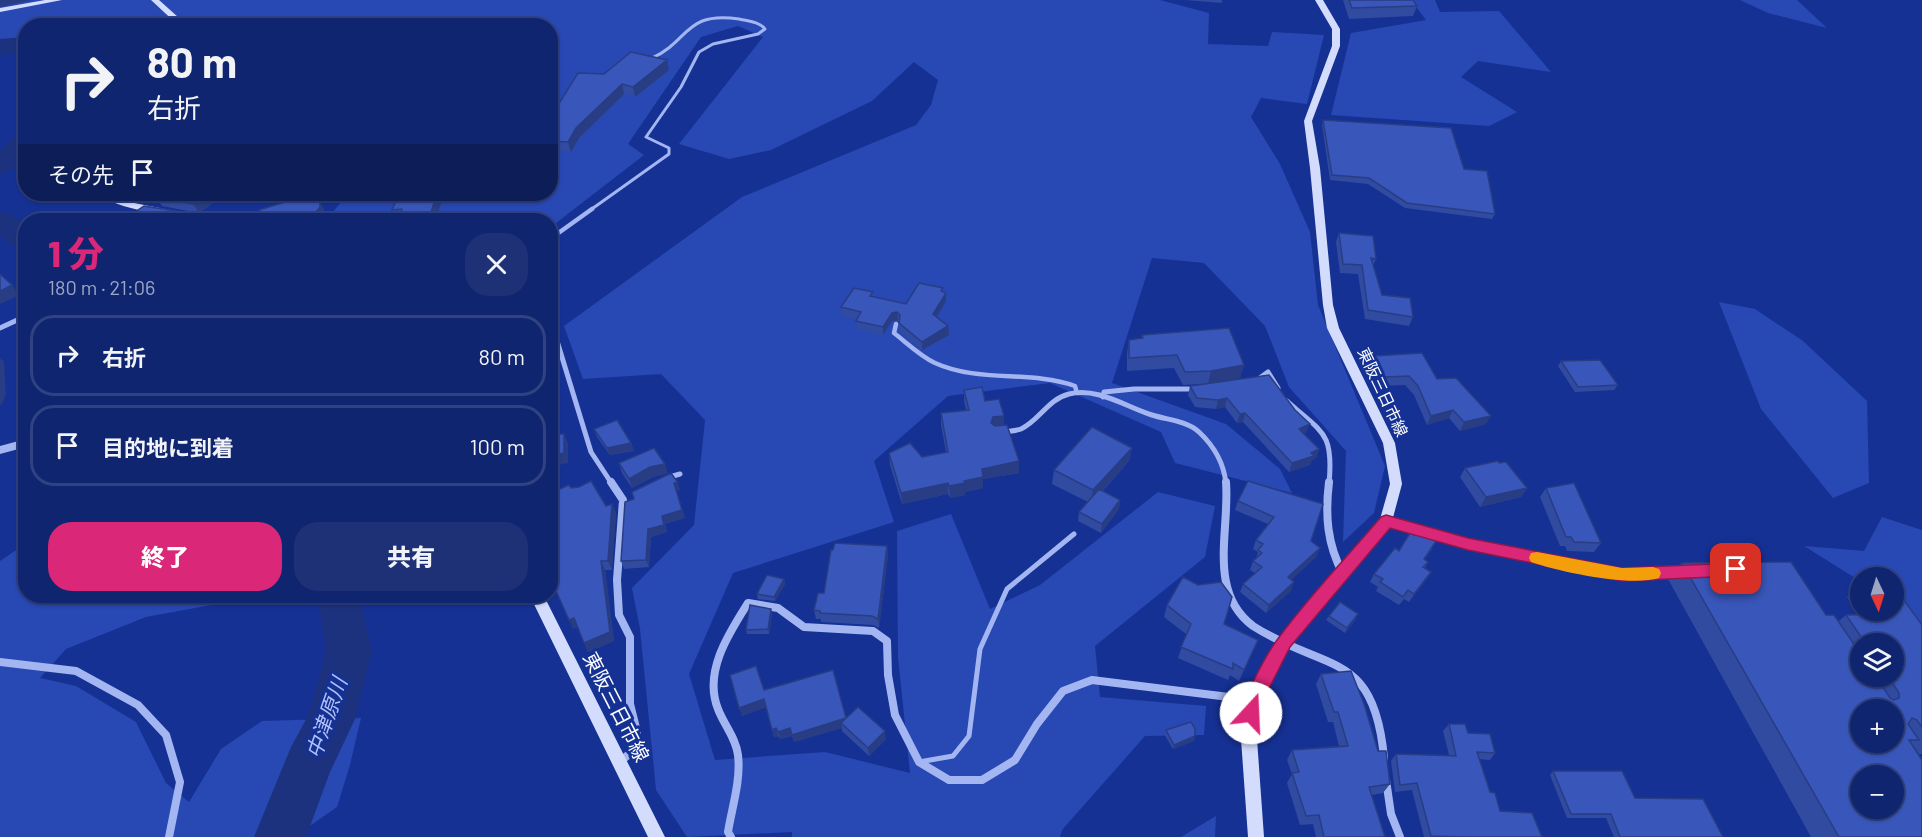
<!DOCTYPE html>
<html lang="ja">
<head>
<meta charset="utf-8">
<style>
  :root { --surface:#10256f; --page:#1e3177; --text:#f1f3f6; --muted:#9ca5c3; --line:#304282; --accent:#db2777 }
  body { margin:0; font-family:Barlow,"Noto Sans JP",sans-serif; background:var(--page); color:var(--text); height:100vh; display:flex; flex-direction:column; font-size:22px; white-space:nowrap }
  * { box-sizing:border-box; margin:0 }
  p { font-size:20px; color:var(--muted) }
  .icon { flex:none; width:33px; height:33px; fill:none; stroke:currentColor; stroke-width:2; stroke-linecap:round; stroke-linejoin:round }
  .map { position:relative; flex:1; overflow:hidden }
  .drawer { position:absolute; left:18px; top:213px; width:540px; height:390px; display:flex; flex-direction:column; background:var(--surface); border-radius:24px; box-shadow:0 2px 4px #0004,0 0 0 2px var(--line) }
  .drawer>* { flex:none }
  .top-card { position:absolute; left:18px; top:18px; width:540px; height:183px; border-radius:24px; box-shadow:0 2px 4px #0004,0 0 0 2px var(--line); background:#10256f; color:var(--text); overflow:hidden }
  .needle { width:39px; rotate:176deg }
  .buttons { position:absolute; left:1850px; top:567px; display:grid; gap:12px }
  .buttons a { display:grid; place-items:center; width:54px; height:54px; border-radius:50%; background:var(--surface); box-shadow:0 2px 4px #0004,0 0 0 2px var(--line); font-size:30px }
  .pin { position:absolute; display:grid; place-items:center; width:51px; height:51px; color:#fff; margin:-26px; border-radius:12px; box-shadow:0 3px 9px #0006 }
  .me { position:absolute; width:66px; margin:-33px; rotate:20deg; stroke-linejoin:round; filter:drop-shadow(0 0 4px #0008) }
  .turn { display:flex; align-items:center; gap:21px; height:126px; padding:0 30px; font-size:27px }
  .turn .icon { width:78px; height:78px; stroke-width:2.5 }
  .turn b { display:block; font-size:42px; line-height:51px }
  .then { display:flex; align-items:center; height:57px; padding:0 30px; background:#0003; gap:12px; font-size:22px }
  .round { display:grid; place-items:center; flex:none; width:63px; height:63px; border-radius:24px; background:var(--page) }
  .overview { display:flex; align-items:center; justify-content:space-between; height:102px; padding:0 30px }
  h1 { font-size:36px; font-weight:800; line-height:45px; color:var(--accent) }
  .button { display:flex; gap:12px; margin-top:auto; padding:12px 30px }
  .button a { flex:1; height:69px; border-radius:24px; background:var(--accent); color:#fff; font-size:24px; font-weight:800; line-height:69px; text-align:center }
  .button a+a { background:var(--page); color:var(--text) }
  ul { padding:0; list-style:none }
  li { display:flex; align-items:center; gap:18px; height:81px; margin:0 12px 9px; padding:0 18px; border:3px solid var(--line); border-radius:24px }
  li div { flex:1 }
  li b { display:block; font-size:22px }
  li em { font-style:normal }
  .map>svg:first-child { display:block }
  .green { fill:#2848b3 }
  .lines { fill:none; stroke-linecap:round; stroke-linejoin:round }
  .river { fill:#1d327e; fill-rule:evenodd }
  .service-far2 { stroke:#a4b6f1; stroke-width:3 }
  .service-far1 { stroke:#a4b6f1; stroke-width:4.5 }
  .service { stroke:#a4b6f1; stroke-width:5 }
  .minor-far1 { stroke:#a4b6f1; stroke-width:5 }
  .minor { stroke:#a4b6f1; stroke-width:8 }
  .tertiary { fill:#a4b6f1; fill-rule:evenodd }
  .secondary { fill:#d3dcfc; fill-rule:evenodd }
  .wall { fill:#314ba1; fill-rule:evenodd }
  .shaded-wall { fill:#283d83 }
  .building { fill:#3957bb; stroke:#283d83; stroke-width:1.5; fill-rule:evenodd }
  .route { fill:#db2777; stroke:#8e194d; stroke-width:1.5 }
  .slow { fill:#f59e0b }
  .labels { text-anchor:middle; stroke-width:6; stroke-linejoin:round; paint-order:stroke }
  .street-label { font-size:16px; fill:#fff; stroke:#153194 }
  .near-street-label { font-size:20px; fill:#fff; stroke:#153194 }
  .near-water-label { font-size:21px; font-style:italic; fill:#b1c2f8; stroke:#153194 }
</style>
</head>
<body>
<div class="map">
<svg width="1922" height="837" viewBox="0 0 1922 837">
  <rect width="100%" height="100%" fill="#153194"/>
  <path class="green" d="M0,0H1160L1209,13L1208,44L1268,46L1272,32L1324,35L1307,104L1261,98L1251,117L1280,164L1310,232L1318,305L1385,466L1374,513L1343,542L1346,451L1289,387L1265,326L1204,263L1152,258L1112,383L1226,424L1280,469L1292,493L1175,463L1161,432L1050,383L948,396L874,461L894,522L733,573L689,674L715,760L825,752L910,773L898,657L897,531L951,514L990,609L1040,585L1158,492L1215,506L1205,557L1095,646L1100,697L1206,706L1204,735L1145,736L1062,830L1060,837H792V832L687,837L656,790L640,629L632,588L694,525L705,420L661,374L583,379L564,326L742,197L916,125L931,105L938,80L914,62L872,101L771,150L729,159L679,144L763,37L738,26L701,37L628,144L644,155L551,227L550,220H326L348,194H550V26H26L25,41L0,45Z
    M1411,0H1435L1440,12L1499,11L1551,72L1478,61L1461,77L1517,112L1489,126L1331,115L1351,33L1426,20Z
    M1740,0H1797L1827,28L1768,13Z
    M1719,302L1755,309L1803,341L1867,401L1869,483L1833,498L1761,409Z
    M1882,517L1922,530V633L1893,601V578H1860V581L1804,546L1864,551Z
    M25,544L26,596H260L146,617L66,649L40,678L76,686L136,722L166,783L189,802L221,749L262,721L361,718L350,765L337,807L304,830L303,837H0V561Z
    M1216,816L1215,837H1181Z"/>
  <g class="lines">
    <path class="river" d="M26,37V52L0,55V39Z
      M26,133V157L10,171L0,174V150L16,135Z
      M0,212L11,214L26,225V250L15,247L0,236Z
      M313,596H359L372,651L355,719L330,772L306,837H254L291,747L309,714L326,651L319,608Z"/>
    <path class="service-far2" d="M589,211L669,154V148L646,137L681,87L699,52L713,44L758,34L765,29C760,22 748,21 739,19C684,11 690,41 652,58"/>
    <path class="service-far1" d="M550,239L592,209
      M896,324L894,333C907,343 920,356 935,363C979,383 1030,370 1075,386L1077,393"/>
    <path class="service" d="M1386,521L1468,544L1622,575L1677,572
      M919,762L953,756L969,736L980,649L1007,589L1074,534"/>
    <path class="minor-far1" d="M550,318L591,452L612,484
      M0,328L26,316
      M1257,380L1268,372L1278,388
      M1103,397L1104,392L1134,389H1197
      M1287,401C1322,433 1334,431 1329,484
      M1003,432C1009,431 1016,431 1021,429C1039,421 1048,399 1069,394C1098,387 1126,407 1152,415C1168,420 1187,421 1199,432C1214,446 1224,463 1226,484
      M666,478L680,474"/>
    <path class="minor" d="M611,482L623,500L617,580L619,615L630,637V704L637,732V747L620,762
      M1226,482C1230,530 1207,592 1253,626C1326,673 1374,649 1384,758
      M1329,482C1325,515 1327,544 1343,574
      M0,662L76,671L138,705L166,735L180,782L169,837
      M1386,780L1391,814L1400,837
      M731,837L728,832C732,807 741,781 738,755C736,738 724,725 718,709C703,672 729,633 748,603L778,608L804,627L873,631L887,641L888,675L895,715L919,762L949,780H982L1015,760L1037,724L1063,691L1092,680L1253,700"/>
    <path class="tertiary" d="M26,439V447L0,454V446Z"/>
    <path class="secondary" d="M45,0H62L0,12V8Z
      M151,0H159L188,26H179Z
      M1315,0H1323L1340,29V46L1312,121L1320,168L1333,305L1339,328L1395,443L1402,484L1391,525L1289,646L1260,701L1256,725L1264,837H1248L1240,725L1245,700L1279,638L1380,519L1390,484L1383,443L1327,328L1323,305L1310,168L1304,121L1332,46V29Z
      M96,194H108L129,202L206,217L211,220C188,222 114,208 96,194Z
      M530,596H544L665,837H648Z"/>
  </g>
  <path class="wall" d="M1185,0H1222V3Z
    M1343,0H1413L1417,6L1413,16L1349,19Z
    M667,60L669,70L635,97L624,94L579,138L571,152L550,150V110H555L604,74Z
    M1323,120L1495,214L1492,219L1405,208L1368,184L1330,180L1322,125Z
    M136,194H217L220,198L199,213L162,206L159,202L139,197Z
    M399,194H448L447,197H443L436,220H397L392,210Z
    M1339,233L1376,259L1373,266L1382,295L1413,317L1409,326L1365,319L1358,274L1340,273L1336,242Z
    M873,292V297L906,304L943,292L946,293V301L937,317L949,335L922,350L899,331V321L898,320L892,321L883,335L857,329L856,321L857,319L842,316L841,307Z
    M1142,335L1244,365L1240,378L1218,382L1306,433L1304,434L1319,449L1316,458L1312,460L1310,465L1289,472L1243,422L1237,423L1225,407L1216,409L1195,407L1188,395L1190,386L1202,384L1183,385L1174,368L1127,371V353L1129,340L1141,338Z
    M1374,356L1437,379L1486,424L1460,431L1449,418L1427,425L1414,395L1405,385L1381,386L1370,365Z
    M1561,361L1618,385L1614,390L1575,392L1558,366Z
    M964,390L985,401L1004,416V425L1019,461V473L983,479V488L965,492V495L950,498L948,494L902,504L890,465L889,453L922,457L946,452L941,425V413L966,410L964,401Z
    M594,429L631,443L634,451L610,455L597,437Z
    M1132,448L1129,461L1103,491L1120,500L1119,509L1101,533L1078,521L1079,512L1088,502L1052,484L1054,470Z
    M619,463L668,473L653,477L632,488L622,473Z
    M1499,463L1527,488L1521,497L1480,507L1460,477L1465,468Z
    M1248,481L1311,541L1320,548L1316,557L1291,580V591L1266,613L1240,592L1243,584L1255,573L1250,570L1253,561L1256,559L1258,552L1253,549L1256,540L1268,524L1235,510L1238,501Z
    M571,488L606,506L612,504L616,513L612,570H605L614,641L588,652L578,627L573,629L553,492Z
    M1546,488L1601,543L1594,552L1567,551L1565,546H1560L1540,497Z
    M680,490L676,491L685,518L665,524L667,532L651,537L649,567L624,569L621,561L625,502Z
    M887,546L888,555L879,628L873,625L821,622V619H816L814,610L824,593Z
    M1432,549L1425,559L1428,562L1425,568L1431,572L1426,580L1409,602L1404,599L1399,605L1376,591L1378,587L1370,582L1374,574L1399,551Z
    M1682,563L1826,615L1839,621L1846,615L1858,614L1847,597L1860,586V610H1893L1922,625V754H1918L1922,837H1811L1668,579ZM1860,644H1893V676H1860Z
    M784,579L785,584L775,601L758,599L757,594Z
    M1167,605L1224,624L1258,640L1239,681L1230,675L1228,680L1178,658L1186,634L1164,617Z
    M772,613L769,634H747L746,630Z
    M1329,616L1356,619L1345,633L1326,620Z
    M1321,674L1378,751L1390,784L1383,793L1372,795L1385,837H1316L1313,824L1300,825L1287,783L1292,774L1287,760L1292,750L1339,746L1333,722H1328L1316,684Z
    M764,690L846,718L886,739L869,756L842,731V728L794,742L792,736L780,739L778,736L774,737L766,707L742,716L739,708Z
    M1449,724L1468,733L1495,753L1490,760L1479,759L1490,792L1500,811L1542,837H1424L1412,790L1395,792L1391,761L1396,754L1449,755L1443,731Z
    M1166,730L1195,736L1194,741L1173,749L1164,734Z
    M1553,771L1635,798L1723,837H1614L1606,818H1567L1550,775Z"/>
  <path class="shaded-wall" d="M0,0H32L0,7Z
    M667,60L669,70L635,97L633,87Z
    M622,84L624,94L579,138L571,152L568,142L576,128Z
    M208,194H217L220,198L199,213L193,204Z
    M437,194H442L443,197L436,220H430L429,218Z
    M320,202L324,209V215L319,220H307Z
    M182,212L187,220H171Z
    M12,285L20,295L0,304V291Z
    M946,293V301L933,323V314Z
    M897,312L898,320L892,321L883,335V327L892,313Z
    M948,326L949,335L922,350V342Z
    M0,358L4,362L6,394L2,404L0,405Z
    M1244,365L1240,378L1208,384L1211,371Z
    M550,366H552L555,376L550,379Z
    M1227,398L1225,407L1216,409L1218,400Z
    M1453,410L1449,418L1427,425L1431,416Z
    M1245,413L1243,422L1237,423L1240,414Z
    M1004,416V427L993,429L991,423L993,417Z
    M1491,416L1486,424L1460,431L1464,422Z
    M1310,424L1306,433L1296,438L1299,429Z
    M564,434L568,443V463L550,467V456Z
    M631,443L634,451L610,455L607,448Z
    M1132,448L1129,461L1091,504L1093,490Z
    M1319,449L1316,458L1312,460L1310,465L1289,472L1292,463Z
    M1019,461V473L983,479V488L965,492V495L950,498L949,486L982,469Z
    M665,464L668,473L653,477L632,488L629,479L650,467Z
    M674,483H678L680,490L676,491L685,518L665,524L667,532L651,537L649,567L646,560L648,529L662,516Z
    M948,483V494L902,504L901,493Z
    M1527,488L1521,497L1480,507L1486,497Z
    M1120,500L1119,509L1101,533L1102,524Z
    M612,504L616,513L612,570L608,561Z
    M887,546L888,555L879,628L878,619Z
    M1320,548L1316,557L1285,586L1288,577Z
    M601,561L605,570L614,641L588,652L584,643Z
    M1431,572L1426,580L1409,602L1414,594Z
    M784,579L785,584L775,601L774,597Z
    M1294,582L1291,591L1266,613L1269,605Z
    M771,609L772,613L769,634L768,629Z
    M1358,614L1356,619L1345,633L1347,628Z
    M574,618L579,627L573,629L569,620Z
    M764,699L767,707L742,716L739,708Z
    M846,718L841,723L842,728L794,742L792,735Z
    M776,728L778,736L774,737L772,730Z
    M790,728L792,736L780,739L778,732Z
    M885,731L886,739L869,756L868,748Z
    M1195,736L1194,741L1173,749L1174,745Z"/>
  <path class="building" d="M1349,0H1413L1417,6L1352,8Z
    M631,52L667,60L633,87L622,84L576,128L568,142L550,141V110H555L578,73L604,74Z
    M1323,120L1451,128L1464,169L1487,171L1495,214L1407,203L1369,178L1332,175Z
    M157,194H208L193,204L156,197L161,194Z
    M311,194H313L320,202V207L312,217L307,220H266L259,210Z
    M399,194H437L429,218L399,220L402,209L392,210Z
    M144,206L182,212L171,220H123Z
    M1339,233L1373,236L1376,259L1371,258L1382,295L1410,298L1413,317L1368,310L1362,265L1343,264Z
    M0,274L12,285L0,291Z
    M919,283L943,288L941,291L946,293L933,314L948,326L922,342L899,323L900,315L897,312L892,313L883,327L856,321L861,312L841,307L854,288L873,292L870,296L906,304Z
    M1229,328L1244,365L1211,371L1185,372L1177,355L1129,358V340L1143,338L1142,335Z
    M1422,353L1437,379L1456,378L1491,416L1464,422L1453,410L1431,416L1418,386L1409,376L1385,377L1374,356Z
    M1600,360L1618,385L1578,387L1561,361Z
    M1269,375L1295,410L1310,424L1299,429L1319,449L1311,453L1314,456L1292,463L1245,413L1240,414L1227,398L1218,400L1197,398L1190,386Z
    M982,387L985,401L999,399L1004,416L993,417L991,423L995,426L1007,425L1019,461L982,469L983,477L964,481L965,483L949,486L948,483L901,493L889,453L910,443L922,457L948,452L941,413L969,410L964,390Z
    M550,413L559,434H564V453L550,456Z
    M617,420L631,443L607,448L594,429Z
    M1092,427L1132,448L1093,490L1054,470Z
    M654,448L665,464L650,467L629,479L619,463Z
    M1498,461L1499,463L1506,462L1527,488L1486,497L1465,468Z
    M671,473L678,483H674L682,510L662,516L664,525L648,529L646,560L621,561L625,502L634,499L632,492Z
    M591,481L606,506L612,504L608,561H601L610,632L584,643L574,618L569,620L550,577V487L553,492L569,485L571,488L579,487Z
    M1248,481L1323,504L1311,541L1320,548L1288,577L1294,582L1269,605L1243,584L1262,567L1253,561L1262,553L1258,550L1263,544L1256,540L1274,517L1238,501Z
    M1574,483L1601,543L1574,542L1571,537H1566L1546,488Z
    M1099,489L1120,500L1102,524L1079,512Z
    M1417,530L1436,541L1424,559L1428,562L1423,567L1431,572L1414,594L1408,590L1403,597L1380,582L1383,579L1374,574L1395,548L1399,551L1410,533L1414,535Z
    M835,543L887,546L878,619L872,616L820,613V611L814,610L818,593H824L831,550H833Z
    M1791,562L1826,615H1834L1860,653V676H1876L1890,698L1894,700L1899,698V693L1888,676H1893V644H1866L1846,615L1887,614L1884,610H1893V585L1922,625V727L1917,720L1912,718L1908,724L1919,740H1909L1922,760V837H1839L1682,563ZM1860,710H1893V742H1860ZM1860,776H1893V808H1860Z
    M767,575L784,579L774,597L757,594Z
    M1183,577L1198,585L1221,582L1232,597L1224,624L1258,640L1244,670L1233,663V669L1181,647L1191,624L1167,605Z
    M1340,602L1358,614L1347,628L1329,616Z
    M750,605L771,609L768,629L746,630Z
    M756,666L764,690L833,670L846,718L792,735L790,728L778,732L776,728L772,730L764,699L739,708L730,675Z
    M1351,671L1364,704L1378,751H1386L1390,784L1369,787L1385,837H1324L1319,815L1306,816L1292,773L1299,772L1292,750L1348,746L1338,712H1334L1321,674Z
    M858,707L885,731L868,748L841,723Z
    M1191,722L1195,729V736L1174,745L1166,730Z
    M1449,724H1465L1468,733L1490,734L1495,753L1477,752L1490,792L1495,793L1500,811L1532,813L1542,837H1466L1431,836L1417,783L1400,785L1396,754L1456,756Z
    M1553,771H1622L1635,798L1703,799L1723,837H1620L1611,814H1571Z"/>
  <path class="route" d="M1386,515L1468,538L1622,568L1736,563L1742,565L1744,569L1742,574L1736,576L1622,581L1468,550L1390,528L1290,647L1262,702L1257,718L1251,721L1245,718C1238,703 1269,650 1280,636C1311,594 1348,556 1381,517Z"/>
  <path class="slow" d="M1537,552L1622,568L1653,567L1659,569L1661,573L1659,578C1631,587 1560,572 1531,562L1529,558L1531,553Z"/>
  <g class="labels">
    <g class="street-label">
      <text transform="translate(1383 392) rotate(65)" y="6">東阪三日市線</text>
    </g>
    <g class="near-street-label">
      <text transform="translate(616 707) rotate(63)" y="7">東阪三日市線</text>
    </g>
    <g class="near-water-label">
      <text transform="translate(327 718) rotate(-71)" y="7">中津原川</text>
    </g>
  </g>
</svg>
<div class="buttons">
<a><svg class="needle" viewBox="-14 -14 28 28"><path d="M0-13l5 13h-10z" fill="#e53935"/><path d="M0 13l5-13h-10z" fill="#9ca5c3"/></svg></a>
<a><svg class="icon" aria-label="layers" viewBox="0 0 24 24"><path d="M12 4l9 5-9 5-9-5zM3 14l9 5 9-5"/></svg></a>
<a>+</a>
<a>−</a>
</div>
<div class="pin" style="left:1736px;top:569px;background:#d93025"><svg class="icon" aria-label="arrive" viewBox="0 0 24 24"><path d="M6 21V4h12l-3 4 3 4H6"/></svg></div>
<svg class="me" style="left:1251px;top:713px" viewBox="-20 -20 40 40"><circle r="19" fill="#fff"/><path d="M0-13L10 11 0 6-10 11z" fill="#db2777"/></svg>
<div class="top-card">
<div class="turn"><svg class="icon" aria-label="right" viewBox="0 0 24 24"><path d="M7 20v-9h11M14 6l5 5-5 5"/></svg><div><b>80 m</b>右折</div></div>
<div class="then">その先<svg class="icon" aria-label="arrive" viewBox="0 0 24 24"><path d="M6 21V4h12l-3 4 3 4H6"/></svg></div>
</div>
<section class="drawer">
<div class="overview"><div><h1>1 分</h1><p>180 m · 21:06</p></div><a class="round"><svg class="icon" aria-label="close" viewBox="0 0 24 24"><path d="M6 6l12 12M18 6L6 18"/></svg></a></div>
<ul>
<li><svg class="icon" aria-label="right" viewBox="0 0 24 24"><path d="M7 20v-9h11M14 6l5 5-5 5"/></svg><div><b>右折</b></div><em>80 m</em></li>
<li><svg class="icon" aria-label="arrive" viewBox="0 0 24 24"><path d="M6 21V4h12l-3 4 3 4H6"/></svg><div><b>目的地に到着</b></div><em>100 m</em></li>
</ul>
<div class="button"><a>終了</a><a>共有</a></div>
</section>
</div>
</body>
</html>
